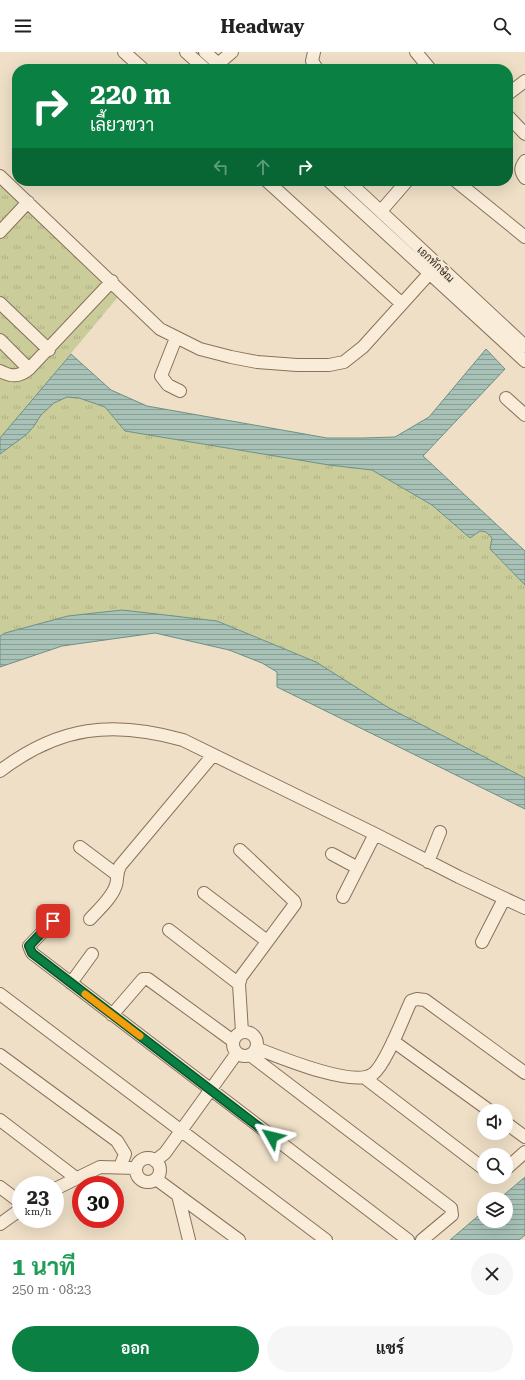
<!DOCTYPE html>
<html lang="th">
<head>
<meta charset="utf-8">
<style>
  :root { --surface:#fff; --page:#f6f6f6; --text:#222; --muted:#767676; --accent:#0b8043 }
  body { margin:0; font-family:"Roboto Serif",Sarabun,serif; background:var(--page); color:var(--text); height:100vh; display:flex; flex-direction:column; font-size:15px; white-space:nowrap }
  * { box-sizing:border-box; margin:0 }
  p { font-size:13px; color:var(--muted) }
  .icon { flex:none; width:22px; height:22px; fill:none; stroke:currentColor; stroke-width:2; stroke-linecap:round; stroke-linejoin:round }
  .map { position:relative; height:1188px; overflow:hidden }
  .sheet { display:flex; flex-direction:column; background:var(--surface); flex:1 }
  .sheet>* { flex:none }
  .guide { position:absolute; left:12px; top:12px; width:501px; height:122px; border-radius:16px; box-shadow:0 4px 16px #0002; background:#0b8043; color:#fff; overflow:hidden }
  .controls { position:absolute; left:477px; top:1052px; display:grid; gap:8px }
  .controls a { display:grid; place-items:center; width:36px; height:36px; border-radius:50%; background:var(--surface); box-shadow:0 4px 16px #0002; font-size:20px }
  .speed { position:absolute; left:12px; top:1124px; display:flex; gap:8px; font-size:20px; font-weight:700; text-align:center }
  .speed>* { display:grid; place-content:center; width:52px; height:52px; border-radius:50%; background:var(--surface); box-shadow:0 4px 16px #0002; line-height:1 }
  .speed small { font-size:10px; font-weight:400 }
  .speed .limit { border:6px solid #d22; background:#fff; color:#111 }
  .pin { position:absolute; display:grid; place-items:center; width:34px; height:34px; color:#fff; margin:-17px; border-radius:8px; box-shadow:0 2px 6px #0006 }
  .me { position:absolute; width:44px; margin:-22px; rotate:307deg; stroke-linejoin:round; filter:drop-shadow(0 0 3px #0008) }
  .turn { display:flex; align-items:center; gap:14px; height:84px; padding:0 12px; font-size:18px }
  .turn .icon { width:52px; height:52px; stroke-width:2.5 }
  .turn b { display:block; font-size:28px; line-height:34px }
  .lanes { display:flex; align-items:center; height:38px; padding:0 12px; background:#0003; justify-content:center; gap:20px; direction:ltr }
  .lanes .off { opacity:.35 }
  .round { display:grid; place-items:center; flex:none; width:42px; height:42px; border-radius:21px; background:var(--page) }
  .headline { display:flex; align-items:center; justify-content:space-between; height:68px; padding:0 12px }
  h1 { font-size:24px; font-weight:700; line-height:30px; color:#1e9e55 }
  .primary-button { display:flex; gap:8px; margin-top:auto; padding:8px 12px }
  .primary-button a { flex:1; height:46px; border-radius:24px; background:var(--accent); color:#fff; font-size:16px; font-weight:700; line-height:46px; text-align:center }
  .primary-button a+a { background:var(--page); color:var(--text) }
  header { display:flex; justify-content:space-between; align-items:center; height:52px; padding:0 12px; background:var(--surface); font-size:18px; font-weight:700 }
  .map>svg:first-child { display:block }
  .grass { fill:url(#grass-tufts) }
  .water { fill:url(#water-rules); stroke:#6e9085 }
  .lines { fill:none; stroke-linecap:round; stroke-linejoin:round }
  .minor-casing { stroke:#8a715c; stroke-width:14 }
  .minor { stroke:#f9edda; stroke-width:12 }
  .route-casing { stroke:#07532c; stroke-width:10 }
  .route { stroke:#0b8043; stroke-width:7 }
  .slow { stroke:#f59e0b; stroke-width:7 }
  .labels { text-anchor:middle; stroke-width:4; stroke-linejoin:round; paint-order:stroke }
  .street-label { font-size:11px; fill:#3a2a20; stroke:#f5ead6 }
</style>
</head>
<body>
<header><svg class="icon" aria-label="menu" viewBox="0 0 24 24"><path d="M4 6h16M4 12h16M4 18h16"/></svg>Headway<svg class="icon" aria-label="search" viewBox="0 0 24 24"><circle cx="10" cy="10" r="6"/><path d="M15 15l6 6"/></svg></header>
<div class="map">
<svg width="525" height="1188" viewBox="0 0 525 1188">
  <defs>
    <pattern id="grass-tufts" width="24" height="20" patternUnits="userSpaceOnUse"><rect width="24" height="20" fill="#cacc9a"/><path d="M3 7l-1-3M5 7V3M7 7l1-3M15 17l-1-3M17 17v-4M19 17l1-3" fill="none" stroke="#aeaf84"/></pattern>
    <pattern id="water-rules" width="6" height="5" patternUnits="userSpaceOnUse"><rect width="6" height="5" fill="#a8c2b8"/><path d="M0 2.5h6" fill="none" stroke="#8a9e95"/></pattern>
  </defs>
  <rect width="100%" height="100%" fill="#eedfc6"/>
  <path class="grass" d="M0,124L123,239L52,324L79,346L105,355L125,379L329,413L372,418L432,453L470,486L480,479L486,480L492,486L490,497L525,533V726L389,656L316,610L217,569L15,579L0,584Z"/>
  <path class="water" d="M486,297L505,317L423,404L525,499V533L490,497L492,486L486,480L480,479L470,486L432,453L372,418L329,413L125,379L105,355L79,346L67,345L54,351L41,363L34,374L26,383L0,402V386L71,302L111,338L147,354L327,386H363L395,385L429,365Z
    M122,558L217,569L316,610L389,656L525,726V757L277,635V620L262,611L229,598L155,581L62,594L0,615V584L5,581L68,564Z
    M525,1125V1183L519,1188H450L484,1159V1169H506V1147H499Z"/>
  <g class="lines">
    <g class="minor-casing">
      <path id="minor" d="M124,0L143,17
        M186,0L205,17
        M205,0L224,17
        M314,0L312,9L317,17
        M416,0L430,17
        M218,12L232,0
        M508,42L525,29
        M508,64L525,82
        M525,109C520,116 520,119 525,126
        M0,124L160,277L200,297L231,305L257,310L297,313H329L344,310L363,295L437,213
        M267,129L402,252
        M329,129L525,309
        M348,129L525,294
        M456,129L525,185
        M381,159L407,129
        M0,180L28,150
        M0,251L49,298
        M176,286L161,324L168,333L180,339
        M0,288L29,317
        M0,319C12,325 19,325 29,317L112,229
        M506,346L525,363
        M0,719C59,674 113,668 183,688L375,782L459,825L525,856
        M80,795L116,822
        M240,798L294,849L295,852L241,925L239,932L242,980
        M332,802L358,816
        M428,810L440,780
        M204,841L267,889
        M343,845L375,782
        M90,867C99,857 112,846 116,833C118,826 116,822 120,814L213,703
        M53,869L29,894L32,901L408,1188
        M169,878L239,932
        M482,890L504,847
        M71,931L92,902
        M0,942L326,1188
        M112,963L143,927H148L233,989
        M233 992a12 12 0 1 1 24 0a12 12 0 1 1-24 0Z
        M393,989L490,1059
        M256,996C279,1005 353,1036 373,1022C386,1012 403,966 411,949L417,947L425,948L525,1021
        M0,1003L117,1089L125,1102L120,1115
        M250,1003L451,1156L452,1163L422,1188
        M365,1026L484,1117
        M0,1068L76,1126
        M506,1071L525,1085
        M136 1118a12 12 0 1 1 24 0a12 12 0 1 1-24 0Z
        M155,1109L165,1101L237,1001
        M506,1117L525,1100
        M156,1127L239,1188
        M0,1135L21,1151
        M55,1137L100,1115L136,1116
        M178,1143L189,1188
        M0,1172L21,1157"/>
    </g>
    <use href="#minor" class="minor"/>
  </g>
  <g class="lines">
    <g class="route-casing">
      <path id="route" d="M53,869L29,894L32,901L272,1085"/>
    </g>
    <use href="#route" class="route"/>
    <path class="slow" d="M85,942L140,984"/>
  </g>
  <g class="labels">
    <g class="street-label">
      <text transform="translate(436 212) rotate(44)" y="4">เอกทักษิณ</text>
    </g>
  </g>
</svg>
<div class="controls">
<a><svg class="icon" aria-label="sound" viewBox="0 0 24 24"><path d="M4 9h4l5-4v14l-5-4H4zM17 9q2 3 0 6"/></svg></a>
<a><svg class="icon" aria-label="search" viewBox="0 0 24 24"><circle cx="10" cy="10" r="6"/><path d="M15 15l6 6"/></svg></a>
<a><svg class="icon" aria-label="layers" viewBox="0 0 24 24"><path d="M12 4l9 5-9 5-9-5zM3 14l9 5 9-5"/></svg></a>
</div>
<div class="speed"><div>23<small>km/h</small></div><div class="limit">30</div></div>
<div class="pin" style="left:53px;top:869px;background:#d93025"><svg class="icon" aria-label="arrive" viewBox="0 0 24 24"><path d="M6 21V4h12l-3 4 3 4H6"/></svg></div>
<svg class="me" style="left:272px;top:1085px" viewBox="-20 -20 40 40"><path d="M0-17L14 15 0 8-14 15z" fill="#0b8043" stroke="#fff" stroke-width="4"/></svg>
<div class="guide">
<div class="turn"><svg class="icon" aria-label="right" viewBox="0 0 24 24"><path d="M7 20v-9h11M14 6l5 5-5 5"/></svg><div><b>220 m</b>เลี้ยวขวา</div></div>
<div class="lanes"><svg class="icon off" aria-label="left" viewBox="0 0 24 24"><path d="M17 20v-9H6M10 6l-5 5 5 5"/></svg><svg class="icon off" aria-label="ahead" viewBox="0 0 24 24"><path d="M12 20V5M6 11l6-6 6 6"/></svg><svg class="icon" aria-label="right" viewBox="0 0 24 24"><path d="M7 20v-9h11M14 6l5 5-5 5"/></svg></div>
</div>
</div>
<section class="sheet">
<div class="headline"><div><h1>1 นาที</h1><p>250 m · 08:23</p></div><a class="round"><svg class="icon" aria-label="close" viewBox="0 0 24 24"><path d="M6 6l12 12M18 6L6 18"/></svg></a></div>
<div class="primary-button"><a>ออก</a><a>แชร์</a></div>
</section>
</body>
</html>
